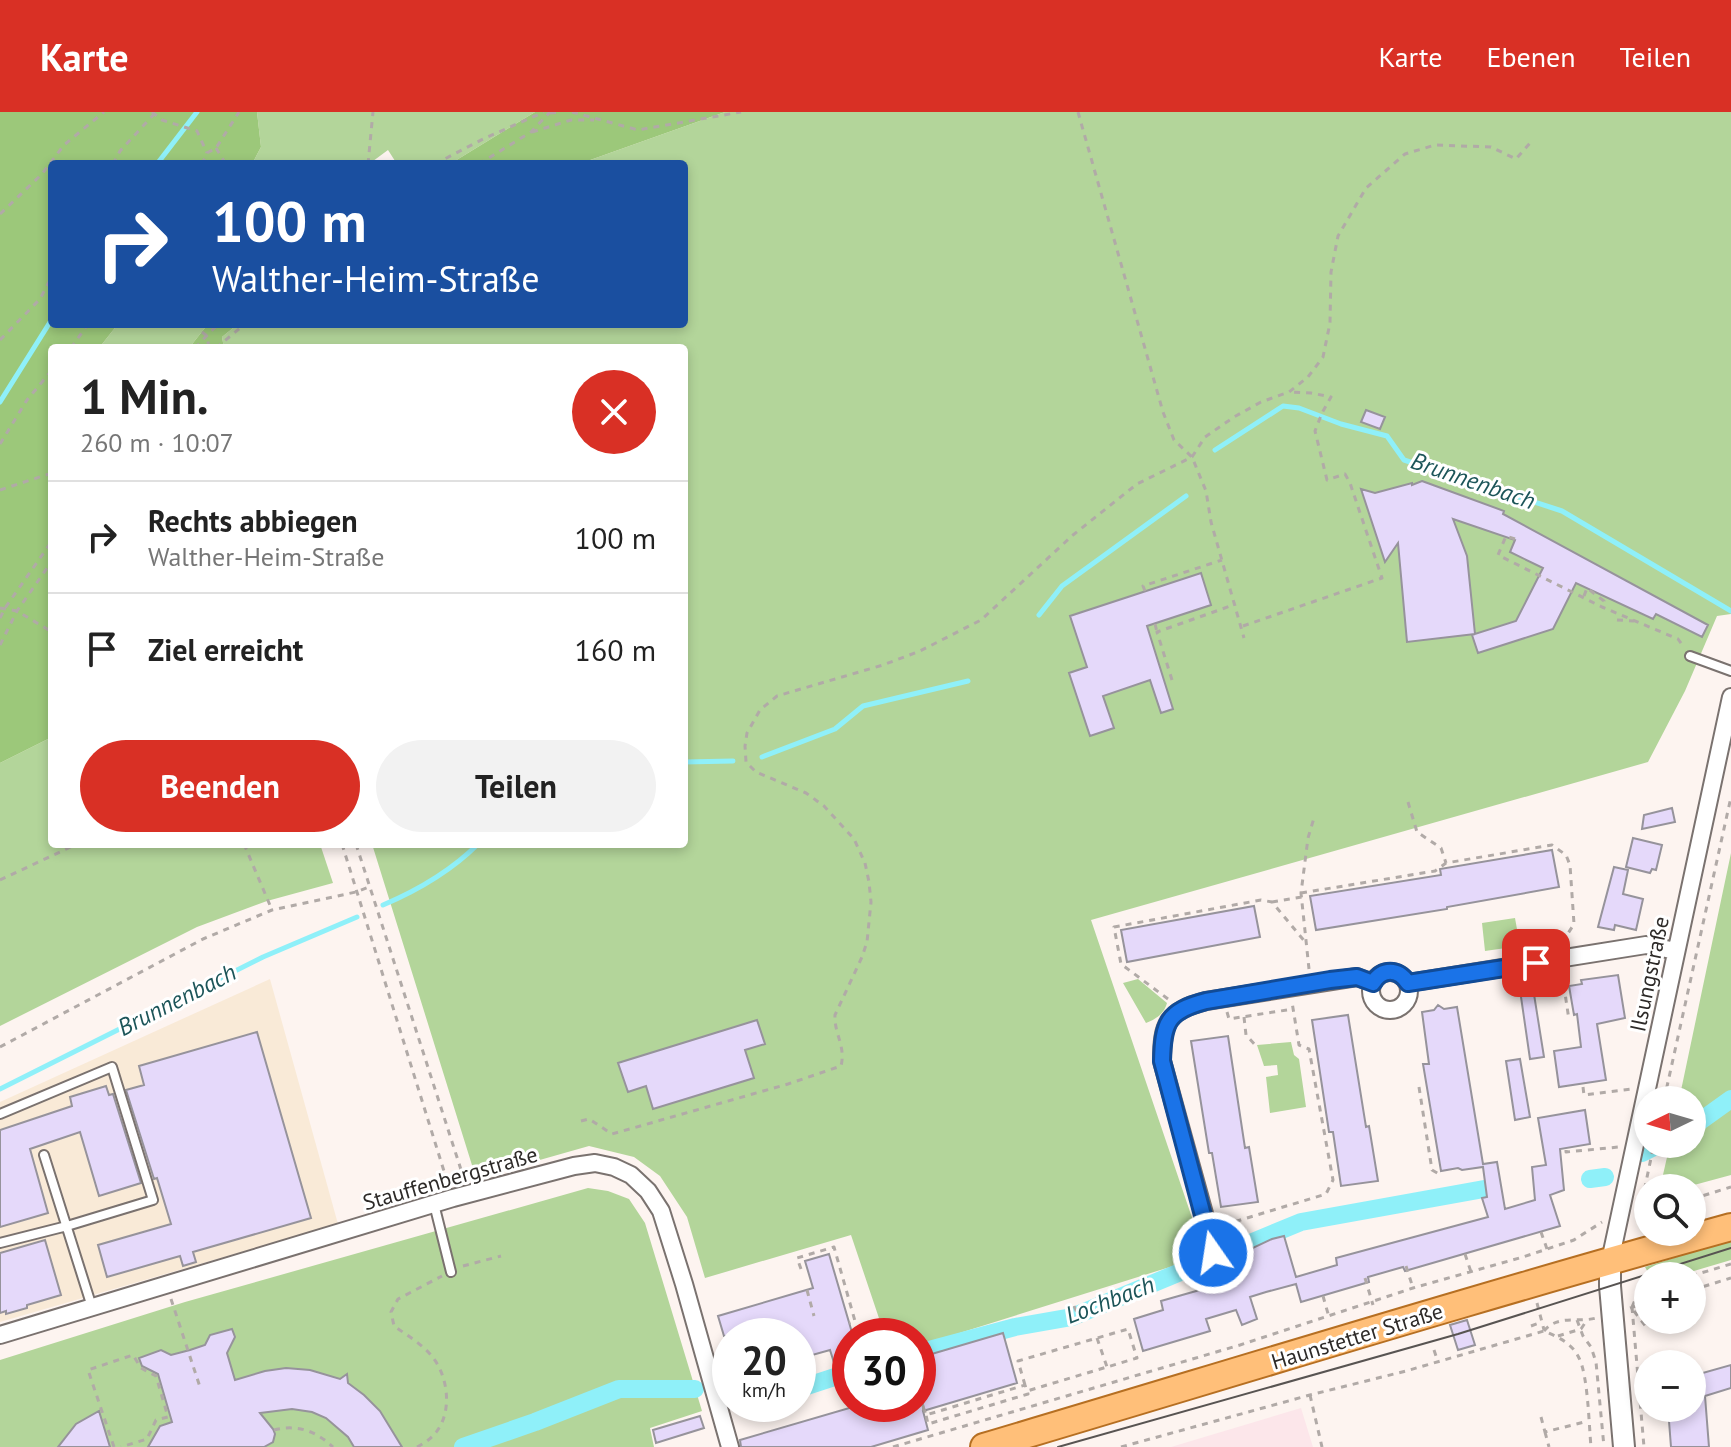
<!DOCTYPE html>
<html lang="de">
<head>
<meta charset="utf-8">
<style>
  :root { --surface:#fff; --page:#f2f2f2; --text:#222; --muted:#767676; --line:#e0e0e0; --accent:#d93025 }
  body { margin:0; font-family:"PT Sans",sans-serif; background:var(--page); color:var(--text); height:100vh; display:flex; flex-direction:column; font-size:30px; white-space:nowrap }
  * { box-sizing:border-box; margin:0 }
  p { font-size:26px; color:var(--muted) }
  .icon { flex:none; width:44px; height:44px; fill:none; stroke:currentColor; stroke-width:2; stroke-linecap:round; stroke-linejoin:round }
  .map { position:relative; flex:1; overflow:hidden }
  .details { position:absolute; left:48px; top:232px; width:640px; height:504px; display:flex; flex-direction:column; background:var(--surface); border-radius:8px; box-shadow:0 4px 12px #0003 }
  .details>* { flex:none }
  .hud { position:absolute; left:48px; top:48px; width:640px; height:168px; border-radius:8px; box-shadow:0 4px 12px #0003; background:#1a4fa0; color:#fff; overflow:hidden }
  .needle { width:52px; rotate:265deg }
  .buttons { position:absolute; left:1634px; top:974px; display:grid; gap:16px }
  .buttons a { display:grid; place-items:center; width:72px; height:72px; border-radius:50%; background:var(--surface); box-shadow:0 4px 12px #0003; font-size:40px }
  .speed { position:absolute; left:712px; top:1206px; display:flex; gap:16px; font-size:40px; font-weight:700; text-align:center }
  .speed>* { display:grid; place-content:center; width:104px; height:104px; border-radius:50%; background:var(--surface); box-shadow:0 4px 12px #0003; line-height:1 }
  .speed small { font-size:20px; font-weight:400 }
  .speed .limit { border:12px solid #d22; background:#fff; color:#111 }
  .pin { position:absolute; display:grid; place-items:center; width:68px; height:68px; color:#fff; margin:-34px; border-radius:16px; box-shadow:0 4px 12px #0006 }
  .me { position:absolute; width:88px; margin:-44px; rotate:347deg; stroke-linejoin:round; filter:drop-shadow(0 0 6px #0008) }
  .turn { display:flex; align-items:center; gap:28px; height:168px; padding:0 32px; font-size:36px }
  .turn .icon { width:104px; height:104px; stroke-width:2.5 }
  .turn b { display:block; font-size:56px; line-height:68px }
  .round { display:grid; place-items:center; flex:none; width:84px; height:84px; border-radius:42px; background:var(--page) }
  .summary { display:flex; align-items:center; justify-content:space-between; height:136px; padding:0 32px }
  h1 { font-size:48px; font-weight:700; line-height:60px }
  .primary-button { display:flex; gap:16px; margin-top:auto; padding:16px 32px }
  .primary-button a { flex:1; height:92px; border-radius:48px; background:var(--accent); color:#fff; font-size:32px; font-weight:700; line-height:92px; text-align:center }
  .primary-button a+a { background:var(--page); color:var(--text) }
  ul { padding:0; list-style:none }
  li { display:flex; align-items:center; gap:24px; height:112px; padding:0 32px; border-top:2px solid var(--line) }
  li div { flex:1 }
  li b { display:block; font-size:30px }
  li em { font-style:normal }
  header { display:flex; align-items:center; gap:48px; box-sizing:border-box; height:112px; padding:0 40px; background:var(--accent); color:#fff }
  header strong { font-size:38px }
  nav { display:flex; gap:44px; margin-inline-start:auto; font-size:28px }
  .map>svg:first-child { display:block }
  .commercial { fill:#fce6ea }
  .industrial { fill:#f9ead7 }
  .green { fill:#b3d59a }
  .forest { fill:#9cc87a }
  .water { fill:#8ff0f9 }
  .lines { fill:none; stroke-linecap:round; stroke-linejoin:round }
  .stream { stroke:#8ff0f9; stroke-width:5 }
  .canal { stroke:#8ff0f9; stroke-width:18 }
  .building { fill:#e5d9fa; stroke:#96939b; stroke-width:2; fill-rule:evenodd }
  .service-casing { stroke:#7a726f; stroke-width:12 }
  .minor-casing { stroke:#7a726f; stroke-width:20 }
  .tertiary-casing { stroke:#7a726f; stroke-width:24 }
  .primary-casing { stroke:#b66f22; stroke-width:30 }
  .path { stroke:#b1aaa7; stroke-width:3; stroke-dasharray:6 6; stroke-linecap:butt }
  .service { stroke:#fff; stroke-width:8 }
  .minor { stroke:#fff; stroke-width:16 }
  .tertiary { stroke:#fff; stroke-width:20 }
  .primary { stroke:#ffbf79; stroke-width:26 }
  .tram { stroke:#585452; stroke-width:2 }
  .route-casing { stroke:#114b97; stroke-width:20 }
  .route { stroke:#1a73e8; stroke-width:14 }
  .labels { text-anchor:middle; stroke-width:6; stroke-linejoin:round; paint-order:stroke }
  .street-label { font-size:22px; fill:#2d2a28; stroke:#fff }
  .water-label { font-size:24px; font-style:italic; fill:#1c5559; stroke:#fff }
</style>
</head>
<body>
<header>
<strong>Karte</strong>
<nav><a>Karte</a><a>Ebenen</a><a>Teilen</a></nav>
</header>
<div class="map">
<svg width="1731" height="1335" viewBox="0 0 1731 1335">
  <rect width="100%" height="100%" fill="#fdf4f0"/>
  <path class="commercial" d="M1301,1296L1313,1335H1171Z"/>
  <path class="industrial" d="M270,867L338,1112L0,1210V990Z"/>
  <path class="green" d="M257,0H535L450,52H397L388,38L369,52H252L261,35Z
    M725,0H1731V502L1717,504L1685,579L1648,650L1091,808L1205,1144L918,1234V1224H885L851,1123L705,1166L687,1105L660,1064L634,1045L589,1034L476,1066L372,732H684V236H224L222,225L238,212H684V52H579Z
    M118,212H208L189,236H99Z
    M52,625V732H320L333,771L267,789L197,815L0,914V651Z
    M1731,741V1063L1683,1076H1660L1670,1032H1692V988H1679Z
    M1515,806L1520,834L1485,839L1482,811Z
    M1138,867L1167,891C1164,902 1156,907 1146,911L1123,871Z
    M1291,930L1294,943L1299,947L1306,995L1270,1001L1266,965L1278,963L1277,953L1264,954L1257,933Z
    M588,1076L608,1079L629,1087L645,1111L702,1299L650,1316L654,1335H0V1248L185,1190Z
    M1731,1128V1148L1677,1164H1650L1645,1155Z"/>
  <path class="forest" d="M0,0H257L261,35L252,52H52V212H118L99,236H52V293L50,296L52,298V625L0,651Z
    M535,0H725L579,52H450Z
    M208,212H238L222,225L224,236H189Z"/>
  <path class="water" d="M1189,1153H1196L1095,1195L1100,1189L1122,1181L1132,1172Z"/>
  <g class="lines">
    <path class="stream" d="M157,52L197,0
      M0,290L52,207
      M1215,338L1283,294L1299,296L1341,312L1387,324L1404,348L1562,399L1731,499
      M1039,503L1062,474L1186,384
      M762,645L835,617L863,594L968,569
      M684,650L733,649
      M383,793C416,779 452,758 478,732
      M0,977L263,845L357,805"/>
    <path class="canal" d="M1692,1015L1731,987
      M1642,1041L1660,1032
      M1590,1067L1605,1065
      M918,1241L1015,1215L1072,1205L1301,1110L1484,1077
      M798,1277L850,1260
      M463,1335L535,1310L619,1277H695"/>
  </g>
  <path class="building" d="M1366,298L1385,305L1380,317L1361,310Z
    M1422,369L1504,399L1503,402L1708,513L1702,525L1656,502L1653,507L1576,471L1553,517L1478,541L1472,523L1475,522L1407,530L1398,431L1385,450L1361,377L1375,381L1412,371V373ZM1453,407L1515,428L1510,440L1543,456L1516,509L1475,522L1467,444Z
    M1201,461L1211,493L1147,514L1173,597L1161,601L1150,568L1103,584L1114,616L1090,624L1069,561L1087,555L1070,504Z
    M1672,696L1675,710L1642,717L1644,703Z
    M1633,726L1662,733L1656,758L1652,757L1650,761L1626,755Z
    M1552,738L1559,775L1447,795V797L1316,818L1310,784L1441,763L1440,757Z
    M1614,755L1628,758L1623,782L1643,787L1636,818L1615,813L1614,818L1598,815Z
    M1254,794L1260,825L1127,850L1121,818Z
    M1618,863L1625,906L1597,912L1606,968L1559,975L1554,939L1581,935L1577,902L1574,903L1569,874L1582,872L1581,868Z
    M1533,876L1544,945L1530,947L1520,878Z
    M1438,893L1444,897L1457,895L1483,1052L1497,1050L1505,1097L1535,1088L1532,1055L1546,1053L1538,1006L1585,998L1590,1032L1560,1037L1564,1078L1550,1083L1560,1114L1405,1159L1403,1155L1368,1165L1369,1170L1301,1190L1296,1172L1266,1180L1250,1185L1257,1207L1242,1213L1236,1198L1206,1207L1210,1219L1143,1239L1134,1207L1163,1198L1161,1189L1228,1170L1225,1149L1272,1127L1284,1124L1296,1165L1337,1153L1336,1146L1488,1105L1482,1086L1487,1085L1483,1055L1462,1058L1458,1056L1441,1059L1423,952H1429L1422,900L1434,898Z
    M1348,903L1366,1015L1369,1014L1378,1069L1341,1074L1333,1020H1329L1312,908Z
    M757,908L765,932L745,938L754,966L653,997L646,974L628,980L618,951Z
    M257,920L311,1106L193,1140L196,1150L183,1154L180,1144L107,1165L98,1133L171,1112L157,1066L154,1067L126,978L144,973L139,954Z
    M1228,924L1245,1036L1249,1035L1258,1090L1221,1095L1212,1041H1209L1191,929Z
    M1520,947L1530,1005L1515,1008L1506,949Z
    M106,974L109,983L113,982L141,1071L99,1084L80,1020L30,1037L48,1101L0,1115V1018L72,994L70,985Z
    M45,1128L61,1183L27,1193V1196L6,1202V1199L0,1201V1141Z
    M829,1142L853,1224H850V1252L836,1257L830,1238L798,1247V1224H724L718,1204L813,1176L805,1149Z
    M1467,1208L1475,1233L1458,1238L1450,1213Z
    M232,1217L235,1225L227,1241L235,1268L265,1259L286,1256L310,1258L340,1267L347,1262L348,1271L364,1283L380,1299L402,1335H354L348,1325L326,1306L312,1300L292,1297L260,1301L273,1317L275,1322L273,1330L264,1335H148L160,1314L172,1310L158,1262L142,1254L139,1246L161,1238L171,1243L190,1238L205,1233L210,1223Z
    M1003,1221L1017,1271L923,1299L928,1318L871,1335H741L740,1328L863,1292H918V1246Z
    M1731,1253V1276L1705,1284L1709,1335H1671L1668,1296H1692V1264Z
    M99,1299L110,1335H58L76,1312Z
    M700,1304L704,1316L656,1331L653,1318Z"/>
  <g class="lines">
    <g class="service-casing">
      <path id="service" d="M1690,544L1731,559
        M0,1002L112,955L153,1088L67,1114L0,1131
        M44,1043L92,1195
        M434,1092L451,1160"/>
    </g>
    <g class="minor-casing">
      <path id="minor" d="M1371 879a19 19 0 1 1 38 0a19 19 0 1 1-38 0Z
        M1408,871L1646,833L1676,839
        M1610,1149L1731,585
        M1216,1160L1208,1116L1162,949C1162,911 1167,899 1206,889L1357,865L1373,871
        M0,1223L453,1086L574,1054L595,1051L614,1055L631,1063L648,1079L661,1099L684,1172L730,1335"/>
    </g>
    <g class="tertiary-casing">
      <path id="tertiary" d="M1610,1149V1174L1624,1335"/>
    </g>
    <g class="primary-casing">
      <path id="primary" d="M984,1335C1233,1261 1481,1184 1731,1115"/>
    </g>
    <path class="path" d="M152,0L162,8L197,19L207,41
      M572,0L638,18L741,0
      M1078,0L1163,300L1174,328L1192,345L1206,379L1211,410L1244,526
      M550,1L562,0
      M532,20L571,8H594
      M216,36L226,52
      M113,52L120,39L156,0
      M202,52L207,41L216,36L239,0
      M368,52L373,0
      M435,52L483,27L544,0
      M479,52L531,20L550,0
      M0,102L42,62L64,33L104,0
      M202,220L207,224L209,236
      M0,228L40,187L52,164
      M71,236L88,212
      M195,236L218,212
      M216,236L245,212
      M0,332L27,288L52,258
      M0,378L52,361
      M1515,427L1506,424L1498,443L1602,495L1678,527L1683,534
      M1145,479L1143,474L1222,448
      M1584,484L1587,476L1604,489L1602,495
      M0,496L17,499L52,520
      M0,506L5,496L52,429
      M1617,508L1634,509
      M1155,512L1157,520
      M1243,514L1382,466L1350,371L1345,362L1327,368L1315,319L1322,301L1331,285L1311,281L1289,280
      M0,533L17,499L52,449
      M1172,568L1157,520L1236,492
      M1408,690L1417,720L1441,736L1446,751
      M244,732L272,798
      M342,732L448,1072
      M356,732L464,1067
      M0,768L77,732
      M1301,781L1435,759L1446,751L1552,733L1566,743L1570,753L1574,812L1567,823
      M1272,790L1302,785
      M1309,857L1301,781L1308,726L1314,706
      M1562,861L1569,908
      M1168,887L1121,852L1114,815L1261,788L1272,790L1306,831
      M1227,900L1229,907L1293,897
      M1244,905L1246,923L1258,936
      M0,935L203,827L272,798L356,780L369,775
      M1419,975L1432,1058L1439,1062
      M1583,975L1584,983L1632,977
      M1664,988L1731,685
      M581,1009L589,1007L612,1022L788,972L841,954C846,934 834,922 835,903L862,845L867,830L871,790L869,770L865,751L854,727L824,694L806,681L756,660L746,650L745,634L747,621L760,598L777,584L883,553L920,539L981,508L1073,423L1137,372L1192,345L1205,325L1234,305L1261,290L1289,280L1308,265L1323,245L1330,211L1331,160L1338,124L1366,76L1405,42L1435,33L1491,35L1516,47L1530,31
      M1566,1038V1040L1619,1035
      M1692,1087L1731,1075
      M1642,1089L1654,1032
      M1224,1113L1326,1082L1333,1068L1309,937L1299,933L1292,890
      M1541,1120L1547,1137
      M1465,1142L1471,1160
      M463,1154L501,1144
      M1406,1154L1413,1176
      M801,1157L797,1146L834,1135L855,1209L849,1211
      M1691,1164L1731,1152
      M1365,1166L1373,1193
      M807,1178L814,1204
      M1692,1178L1731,1166
      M1323,1184L1329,1205
      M171,1187L200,1275
      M1537,1191L1544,1218
      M1074,1194L1082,1212
      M1632,1195L1644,1335
      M1632,1195L1635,1188L1648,1180
      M1630,1196L1648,1190
      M1634,1199L1647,1216
      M1577,1208L1583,1224L1591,1235L1596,1250L1604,1335
      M1531,1214L1542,1210
      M1544,1219C1558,1202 1579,1211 1596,1206
      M1558,1224L1581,1217L1585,1211
      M1097,1226L1107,1255
      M1434,1238L1438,1250
      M1025,1273L1018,1249L1128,1217L1137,1246L1027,1279
      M918,1279L924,1297
      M1310,1283L1322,1335
      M922,1297H924L926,1303L1025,1273L1028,1282L928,1312L926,1303
      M1541,1305L1545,1320L1588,1309
      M274,1318C297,1312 316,1319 333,1335
      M1545,1320L1549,1335
      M114,1335L88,1258L133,1243L141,1256L156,1264L168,1305L156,1308L147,1327L121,1335
      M417,1335C425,1331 432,1326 437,1319C452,1299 448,1266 434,1247C424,1233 408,1224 394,1214L391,1200L398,1187L442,1164
      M893,1335L1240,1233L1413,1176L1523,1145L1574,1128L1602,1110
      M1121,1335L1310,1283L1406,1259L1544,1219C1558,1225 1572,1231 1579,1246C1588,1263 1589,1314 1591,1335"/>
    <use href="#service" class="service"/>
    <use href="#minor" class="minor"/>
    <use href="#tertiary" class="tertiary"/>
    <use href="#primary" class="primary"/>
    <path class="tram" d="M1058,1335L1458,1222L1731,1136"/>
  </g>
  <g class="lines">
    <g class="route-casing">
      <path id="route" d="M1213,1141L1162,949C1163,911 1167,899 1206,889L1330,868L1357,865L1373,871C1382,856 1398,856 1408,871L1536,851"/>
    </g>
    <use href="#route" class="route"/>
  </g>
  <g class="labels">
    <g class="street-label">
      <text transform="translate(1649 862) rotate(-78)" y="8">Ilsungstraße</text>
      <text transform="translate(450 1066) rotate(-16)" y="8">Stauffenbergstraße</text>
      <text transform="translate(1357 1224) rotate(-17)" y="8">Haunstetter Straße</text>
    </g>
    <g class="water-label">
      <text transform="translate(1473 369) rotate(19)" y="8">Brunnenbach</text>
      <text transform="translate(177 888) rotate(-27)" y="8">Brunnenbach</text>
      <text transform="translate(1110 1188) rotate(-21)" y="8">Lochbach</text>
    </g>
  </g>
</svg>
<div class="buttons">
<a><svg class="needle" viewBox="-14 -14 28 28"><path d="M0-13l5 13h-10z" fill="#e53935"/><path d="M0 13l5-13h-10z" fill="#767676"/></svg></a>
<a><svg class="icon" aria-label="search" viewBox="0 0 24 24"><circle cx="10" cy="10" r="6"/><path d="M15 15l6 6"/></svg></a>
<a>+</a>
<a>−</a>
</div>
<div class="speed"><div>20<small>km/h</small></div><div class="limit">30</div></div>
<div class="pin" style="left:1536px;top:851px;background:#d93025"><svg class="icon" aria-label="arrive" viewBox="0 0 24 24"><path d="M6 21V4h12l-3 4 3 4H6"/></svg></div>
<svg class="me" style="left:1213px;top:1141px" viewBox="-20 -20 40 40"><circle r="17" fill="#1a73e8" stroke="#fff" stroke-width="3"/><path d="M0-11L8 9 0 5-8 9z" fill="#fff"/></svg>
<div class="hud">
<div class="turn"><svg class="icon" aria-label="right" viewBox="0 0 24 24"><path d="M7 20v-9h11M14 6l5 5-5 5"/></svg><div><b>100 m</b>Walther-Heim-Straße</div></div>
</div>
<section class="details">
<div class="summary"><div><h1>1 Min.</h1><p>260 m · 10:07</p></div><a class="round" style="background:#d93025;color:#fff"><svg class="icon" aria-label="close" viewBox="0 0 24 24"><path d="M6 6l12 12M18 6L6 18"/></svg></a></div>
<ul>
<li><svg class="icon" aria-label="right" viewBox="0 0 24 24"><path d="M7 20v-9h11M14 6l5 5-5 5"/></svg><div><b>Rechts abbiegen</b><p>Walther-Heim-Straße</p></div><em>100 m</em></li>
<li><svg class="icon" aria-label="arrive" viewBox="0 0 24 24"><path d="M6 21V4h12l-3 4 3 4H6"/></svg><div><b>Ziel erreicht</b></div><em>160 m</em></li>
</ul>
<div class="primary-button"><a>Beenden</a><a>Teilen</a></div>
</section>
</div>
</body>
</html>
